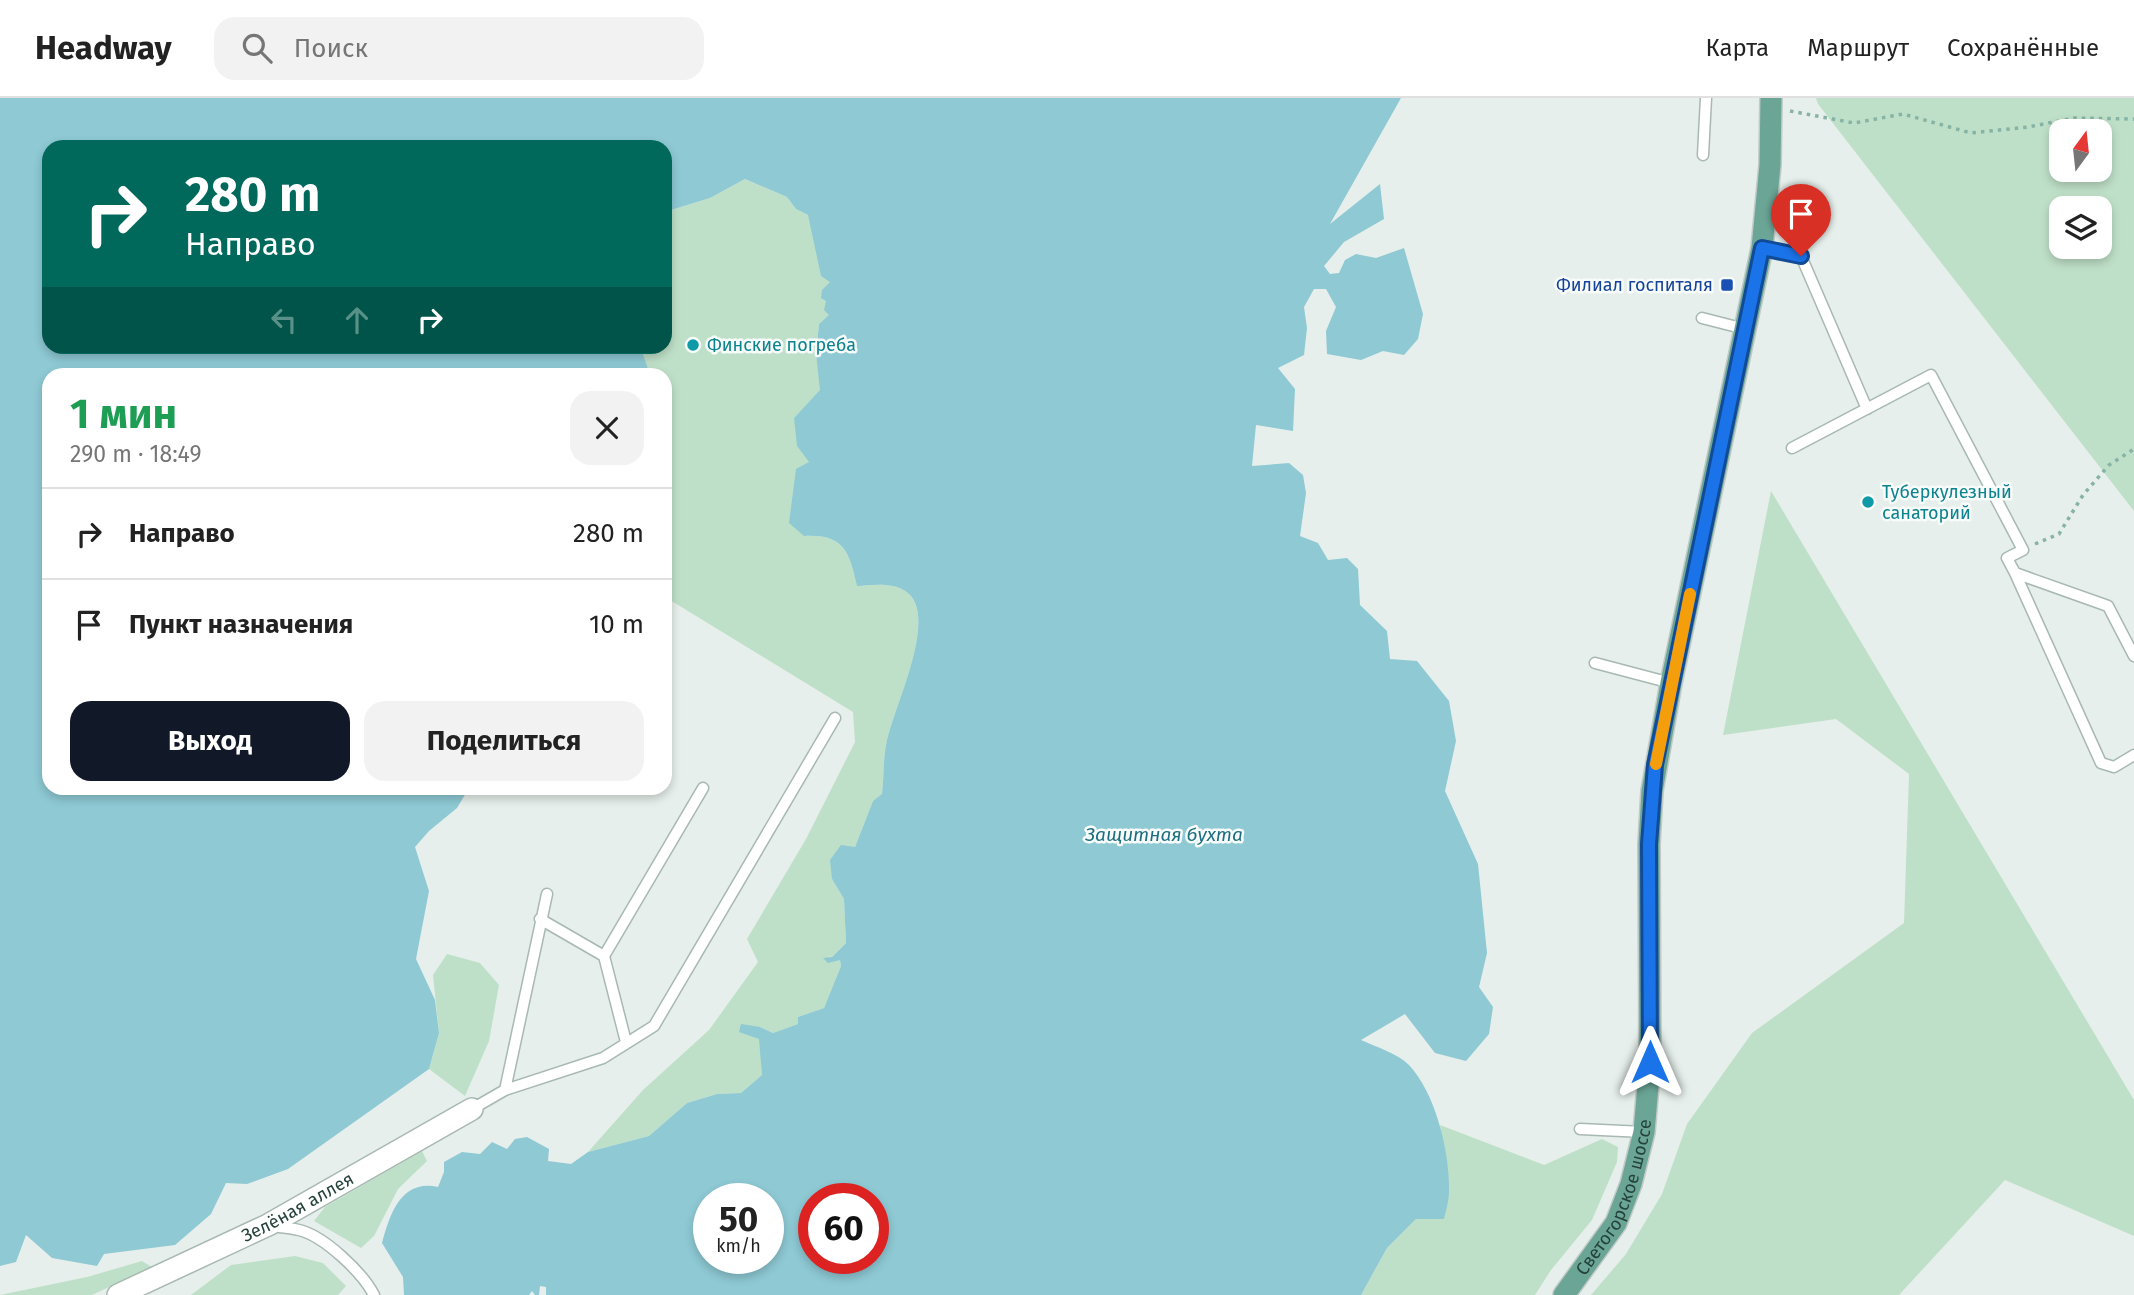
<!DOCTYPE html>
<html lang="ru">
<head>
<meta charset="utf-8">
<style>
  :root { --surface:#fff; --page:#f2f2f2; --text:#222; --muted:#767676; --line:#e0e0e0; --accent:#111827 }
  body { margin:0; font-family:"Fira Sans",sans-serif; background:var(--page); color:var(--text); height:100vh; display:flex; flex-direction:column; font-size:26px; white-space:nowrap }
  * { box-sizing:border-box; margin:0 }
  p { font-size:23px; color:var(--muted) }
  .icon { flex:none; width:38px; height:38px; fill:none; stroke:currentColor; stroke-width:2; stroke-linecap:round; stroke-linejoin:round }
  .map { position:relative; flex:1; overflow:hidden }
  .sheet { position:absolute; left:42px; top:270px; width:630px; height:427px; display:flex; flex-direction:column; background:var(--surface); border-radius:21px; box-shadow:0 4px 10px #0003 }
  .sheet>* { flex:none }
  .hud { position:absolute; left:42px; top:42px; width:630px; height:214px; border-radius:21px; box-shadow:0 4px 10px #0003; background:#00695c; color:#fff; overflow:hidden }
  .needle { width:46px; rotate:15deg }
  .buttons { position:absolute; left:2049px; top:21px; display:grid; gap:14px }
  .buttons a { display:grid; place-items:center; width:63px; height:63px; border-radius:14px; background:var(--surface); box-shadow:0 4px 10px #0003; font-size:35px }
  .speed { position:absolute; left:693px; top:1085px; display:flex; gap:14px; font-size:35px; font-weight:700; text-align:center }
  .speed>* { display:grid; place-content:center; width:91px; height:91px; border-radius:50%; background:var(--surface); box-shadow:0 4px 10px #0003; line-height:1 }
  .speed small { font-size:18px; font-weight:400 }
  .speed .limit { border:10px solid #d22; background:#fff; color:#111 }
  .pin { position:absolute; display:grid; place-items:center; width:60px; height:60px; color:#fff; margin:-72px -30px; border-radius:50% 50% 50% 0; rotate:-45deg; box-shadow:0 0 7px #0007 }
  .pin .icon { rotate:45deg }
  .me { position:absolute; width:77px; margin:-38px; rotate:0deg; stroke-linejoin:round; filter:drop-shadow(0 0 5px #0008) }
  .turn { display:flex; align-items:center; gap:24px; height:147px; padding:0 28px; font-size:32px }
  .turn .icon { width:91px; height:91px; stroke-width:2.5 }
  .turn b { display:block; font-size:49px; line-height:60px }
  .lanes { display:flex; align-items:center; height:66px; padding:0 28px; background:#0003; justify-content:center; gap:35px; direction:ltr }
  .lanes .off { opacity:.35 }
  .round { display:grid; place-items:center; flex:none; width:74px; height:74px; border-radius:21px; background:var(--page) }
  .summary { display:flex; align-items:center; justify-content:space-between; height:119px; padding:0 28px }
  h1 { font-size:42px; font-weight:700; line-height:52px; color:#1e9e55 }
  .primary-button { display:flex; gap:14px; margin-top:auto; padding:14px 28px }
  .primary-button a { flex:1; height:80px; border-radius:21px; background:var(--accent); color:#fff; font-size:28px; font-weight:700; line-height:80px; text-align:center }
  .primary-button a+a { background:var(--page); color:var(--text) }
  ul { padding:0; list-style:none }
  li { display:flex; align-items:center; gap:21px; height:91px; padding:0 28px; border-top:2px solid var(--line) }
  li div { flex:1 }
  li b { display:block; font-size:26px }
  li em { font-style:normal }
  header { display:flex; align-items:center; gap:42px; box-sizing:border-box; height:98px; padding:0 35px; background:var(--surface); border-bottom:2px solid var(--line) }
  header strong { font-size:33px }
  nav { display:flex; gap:38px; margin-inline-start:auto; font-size:24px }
  .search { width:490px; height:63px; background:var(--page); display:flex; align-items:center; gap:18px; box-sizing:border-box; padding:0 24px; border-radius:21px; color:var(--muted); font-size:26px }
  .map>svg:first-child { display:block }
  .green { fill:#bfe0c8; fill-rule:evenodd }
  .water { fill:#8ec9d4; fill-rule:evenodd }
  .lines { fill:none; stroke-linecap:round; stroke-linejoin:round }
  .service-casing { stroke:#a8b8b2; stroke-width:13 }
  .minor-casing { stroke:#a8b8b2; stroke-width:24 }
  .primary-casing { stroke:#c2cac8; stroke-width:24 }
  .path { stroke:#86b3a5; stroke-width:3.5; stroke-dasharray:3.5 5; stroke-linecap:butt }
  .service { stroke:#fff; stroke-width:10 }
  .minor { stroke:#fff; stroke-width:21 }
  .primary { stroke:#6aa596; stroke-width:21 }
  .route-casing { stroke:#114b97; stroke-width:18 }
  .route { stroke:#1a73e8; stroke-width:12 }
  .slow { stroke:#f59e0b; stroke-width:12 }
  .transit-dot { fill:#1a4fb4; stroke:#f7fbf9; stroke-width:2.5 }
  .culture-dot { fill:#0f9aa8; stroke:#f7fbf9; stroke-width:2.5 }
  .labels { text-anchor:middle; stroke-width:5; stroke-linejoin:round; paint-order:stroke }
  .transit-label { font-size:18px; fill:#164399; stroke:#f7fbf9; text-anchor:end }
  .culture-label { font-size:18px; fill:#0d838f; stroke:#f7fbf9; text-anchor:start }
  .street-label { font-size:18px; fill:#24423a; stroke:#f7fbf9 }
  .water-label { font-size:19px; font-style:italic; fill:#1c6f80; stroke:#f7fbf9 }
</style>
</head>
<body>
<header>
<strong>Headway</strong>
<div class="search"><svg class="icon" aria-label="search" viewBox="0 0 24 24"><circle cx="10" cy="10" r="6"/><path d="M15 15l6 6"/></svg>Поиск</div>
<nav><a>Карта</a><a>Маршрут</a><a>Сохранённые</a></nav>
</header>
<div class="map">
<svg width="2134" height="1197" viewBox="0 0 2134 1197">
  <rect width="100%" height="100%" fill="#e6efeb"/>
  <path class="green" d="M1816,0H2134V413L1818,6ZM2062,33H2100V72H2062ZM2062,110H2100V149H2062Z
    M745,81L787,99L796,111L808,117L831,184L826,202L830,217L819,226L816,256L821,292L794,320L809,364L804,438C844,436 849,453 857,488C873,487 897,483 909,496C938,525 891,614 886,647C883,663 884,680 882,697L873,703L855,749L832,781L844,801L846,845L832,859L827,858L840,862L841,868L824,910L798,919V926L773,935L760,929L762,977L741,995L717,996L687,1005L649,1038L588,1054L643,992L709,932L758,864L747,841L806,741L855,644L853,614L665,499V276H650L640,249L665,248V133L671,112L710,100Z
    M1771,393L2134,1002V1138L2005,1082L1899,1197H1591L1626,1156L1662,1096L1687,1026L1752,935L1904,825L1909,676L1836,621L1723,637Z
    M447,856L480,865L499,887L489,943L465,998L429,971L439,935L433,877Z
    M1440,1027L1544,1067L1602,1041L1618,1049L1617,1064L1592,1122L1551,1172L1535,1197H1361L1387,1150L1416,1121L1444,1120L1446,1067Z
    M422,1053L427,1063L398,1091L374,1138L361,1150L314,1123L325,1109Z
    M295,1158L323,1165L346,1188L338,1197H191L231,1167Z
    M142,1163L152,1169L92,1197H0L87,1179Z"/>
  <path class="water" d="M0,0H1401L1330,126L1380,86L1384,121L1344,144L1324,168L1330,176L1339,175L1345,162L1356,156L1376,160L1404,150L1423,216L1418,241L1404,257L1383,253L1361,262L1327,256L1326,233L1336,209L1326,191H1314L1304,209L1307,230L1304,257L1278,270L1295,291L1293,333L1256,327L1252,368L1289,365L1303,377L1306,395L1300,438L1318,445L1328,462L1347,460L1358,471L1360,507L1387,533L1390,561L1417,563L1449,603L1456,643L1445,693L1478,766L1487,855L1479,889L1493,909L1489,936L1466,963L1435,955L1405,916L1361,942C1376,949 1397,955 1409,967C1436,996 1450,1055 1449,1094C1449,1103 1446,1112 1444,1121H1416L1387,1150L1361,1197H546V1189L540,1188L539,1197H535L532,1193L529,1197H404L403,1179L382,1145C390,1116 401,1081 438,1089L444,1074V1064L462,1054L480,1056L492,1044L507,1051L515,1041L527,1039L549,1051L548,1063L571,1066L588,1054L649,1038L687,1005L717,996L741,995L762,977L759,941L739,934L741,926L760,929L773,935L798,926V919L824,910L841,868L840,862L828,865L823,860L832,859L846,845L844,801L832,781L830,762L841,747L855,749L873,703L882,696C884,680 883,663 886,647C891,614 938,524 909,496C896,483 872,487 857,488C849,453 844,436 804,438L789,425L796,371L809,364L797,348L794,320L820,292L816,256L819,226L829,217L824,212L826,203L821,200L822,192L830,184L821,178L808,117L796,111L787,99L745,81L710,100L671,112L665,133V49H49V248H640L650,276H49V690H469L457,710L429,733L415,749L429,793L416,861L435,902L439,935L429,971L288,1071L247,1086L226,1085L211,1116L175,1147L104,1156L97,1168L52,1160L26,1137L16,1164L0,1168ZM709,1101H768V1160H709ZM814,1101H873V1160H814Z"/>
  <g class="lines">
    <g class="service-casing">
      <path id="service" d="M1703,57L1706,0
        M1762,150L1801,158L1867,311
        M1702,220L1745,231
        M1792,350L1931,277L2023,452L2007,460L2015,475
        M2134,558L2108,508L2015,475L2101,665L2114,669L2134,657
        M1595,565L1671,585
        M540,821L604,858L626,944
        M604,858L703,690
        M505,992L547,796
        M472,1011L505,992L603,960L654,928L835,620
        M1580,1031L1644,1034
        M271,1128C280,1129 290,1130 299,1132C324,1138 362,1174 374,1197"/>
    </g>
    <g class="minor-casing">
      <g id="minor">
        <path id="s1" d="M118,1197L268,1127L472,1011"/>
      </g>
    </g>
    <g class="primary-casing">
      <g id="primary">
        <path id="s2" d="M1564,1197L1616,1125L1631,1086L1644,1034L1650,964L1649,746L1652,693L1671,585L1762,150L1770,67L1771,0"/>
      </g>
    </g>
    <path class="path" d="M1790,13L1854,25L1903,16L1971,35L2028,29L2074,20L2134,21
      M2035,446L2059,436L2083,397L2109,367L2134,351"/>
    <use href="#service" class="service"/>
    <use href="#minor" class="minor"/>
    <use href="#primary" class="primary"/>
  </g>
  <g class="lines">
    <g class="route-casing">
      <path id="route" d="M1650,964L1649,746L1655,667L1762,150L1801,158"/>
    </g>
    <use href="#route" class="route"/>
    <path class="slow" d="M1656,666L1690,496"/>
  </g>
  <rect class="transit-dot" x="1720" y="180" width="14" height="14" rx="3.5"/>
  <g class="culture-dot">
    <circle cx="693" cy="247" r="7"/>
    <circle cx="1868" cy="404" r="7"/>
  </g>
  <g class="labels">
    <g class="transit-label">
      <text x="1713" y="193">Филиал госпиталя</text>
    </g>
    <g class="culture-label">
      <text x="707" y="253">Финские погреба</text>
      <text x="1882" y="400">Туберкулезный<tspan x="1882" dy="21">санаторий</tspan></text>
    </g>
    <g class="street-label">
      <text dy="6" stroke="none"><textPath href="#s2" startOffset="112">Светогорское шоссе</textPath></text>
      <text dy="6" stroke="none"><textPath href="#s1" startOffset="200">Зелёная аллея</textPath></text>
    </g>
    <g class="water-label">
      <text x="1164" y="743">Защитная бухта</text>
    </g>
  </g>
</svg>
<div class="buttons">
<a><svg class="needle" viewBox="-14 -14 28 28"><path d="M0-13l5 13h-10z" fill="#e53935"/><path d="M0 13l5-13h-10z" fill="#767676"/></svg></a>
<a><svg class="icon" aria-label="layers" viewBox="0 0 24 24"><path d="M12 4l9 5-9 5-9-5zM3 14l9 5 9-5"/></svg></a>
</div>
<div class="speed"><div>50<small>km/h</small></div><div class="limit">60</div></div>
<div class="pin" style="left:1801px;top:158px;background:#d93025"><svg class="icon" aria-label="arrive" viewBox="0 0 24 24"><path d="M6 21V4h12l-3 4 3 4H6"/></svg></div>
<svg class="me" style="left:1650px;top:964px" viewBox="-20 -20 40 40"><path d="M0-17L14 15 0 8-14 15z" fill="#1a73e8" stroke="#fff" stroke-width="4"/></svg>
<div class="hud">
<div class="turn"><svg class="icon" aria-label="right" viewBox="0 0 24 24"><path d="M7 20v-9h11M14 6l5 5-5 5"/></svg><div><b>280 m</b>Направо</div></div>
<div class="lanes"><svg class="icon off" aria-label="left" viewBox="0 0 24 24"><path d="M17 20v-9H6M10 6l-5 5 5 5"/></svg><svg class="icon off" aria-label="ahead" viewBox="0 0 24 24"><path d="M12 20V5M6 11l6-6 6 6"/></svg><svg class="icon" aria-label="right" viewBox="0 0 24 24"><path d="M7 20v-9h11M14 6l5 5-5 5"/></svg></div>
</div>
<section class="sheet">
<div class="summary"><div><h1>1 мин</h1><p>290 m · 18:49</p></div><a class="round"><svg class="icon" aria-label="close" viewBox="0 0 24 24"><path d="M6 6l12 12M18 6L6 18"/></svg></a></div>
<ul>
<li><svg class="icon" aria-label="right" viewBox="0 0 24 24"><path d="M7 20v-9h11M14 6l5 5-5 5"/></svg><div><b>Направо</b></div><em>280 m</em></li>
<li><svg class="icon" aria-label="arrive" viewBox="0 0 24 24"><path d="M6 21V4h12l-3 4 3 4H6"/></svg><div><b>Пункт назначения</b></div><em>10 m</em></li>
</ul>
<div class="primary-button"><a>Выход</a><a>Поделиться</a></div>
</section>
</div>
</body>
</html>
